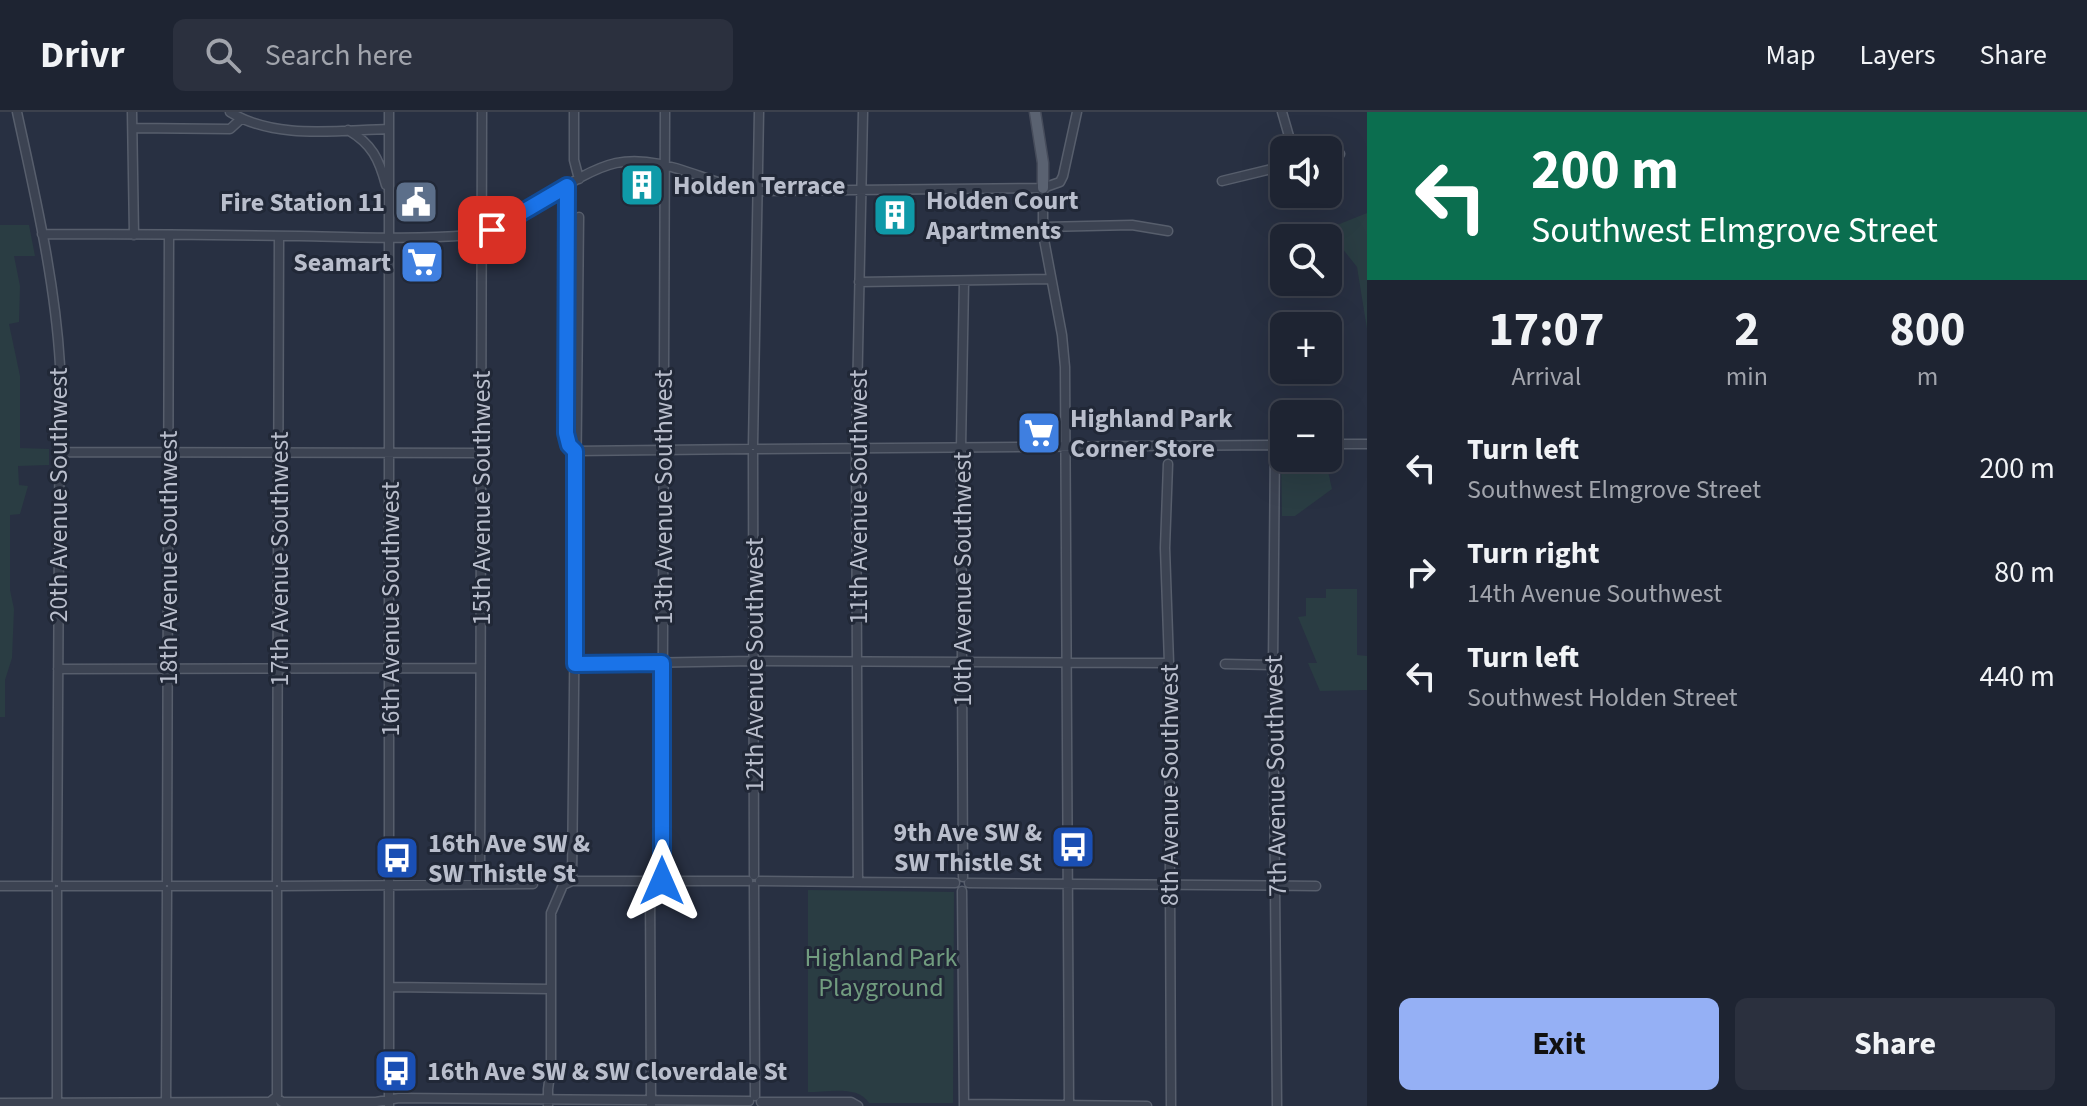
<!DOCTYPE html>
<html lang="en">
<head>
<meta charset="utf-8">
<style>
  :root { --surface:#1e2432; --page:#2b303e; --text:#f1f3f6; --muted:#a1a4ac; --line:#3c414d; --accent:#95b0f5 }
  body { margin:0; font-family:"Source Sans 3",sans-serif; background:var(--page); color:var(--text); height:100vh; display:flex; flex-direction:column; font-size:30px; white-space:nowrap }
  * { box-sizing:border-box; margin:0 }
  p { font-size:26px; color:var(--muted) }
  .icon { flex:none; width:44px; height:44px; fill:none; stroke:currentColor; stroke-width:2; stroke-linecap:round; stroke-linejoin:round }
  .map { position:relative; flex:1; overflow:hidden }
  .sheet { display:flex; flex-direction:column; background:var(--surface); width:720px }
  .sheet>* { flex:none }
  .hud { background:#0b6e4f; color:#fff; overflow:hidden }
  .tools { position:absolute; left:1270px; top:24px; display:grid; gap:16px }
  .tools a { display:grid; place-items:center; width:72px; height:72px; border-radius:12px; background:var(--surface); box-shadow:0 8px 32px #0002,0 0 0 2px var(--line); font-size:40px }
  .pin { position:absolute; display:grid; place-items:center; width:68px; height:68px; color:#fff; margin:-34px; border-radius:16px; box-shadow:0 4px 12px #0006 }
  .me { position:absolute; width:88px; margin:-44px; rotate:0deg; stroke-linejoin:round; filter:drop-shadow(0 0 6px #0008) }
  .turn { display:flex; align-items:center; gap:28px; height:168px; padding:0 32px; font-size:36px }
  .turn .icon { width:104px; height:104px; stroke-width:2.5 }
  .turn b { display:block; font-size:56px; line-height:68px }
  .eta { display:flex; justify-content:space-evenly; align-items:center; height:136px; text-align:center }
  .eta b { font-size:48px; font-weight:700; line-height:56px }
  .cta { display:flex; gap:16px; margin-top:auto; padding:16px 32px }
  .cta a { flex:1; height:92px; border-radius:12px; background:var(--accent); color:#111; font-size:32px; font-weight:700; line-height:92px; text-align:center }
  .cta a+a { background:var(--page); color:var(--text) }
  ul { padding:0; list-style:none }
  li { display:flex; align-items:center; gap:24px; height:104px; padding:0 32px }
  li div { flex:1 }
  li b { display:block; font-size:30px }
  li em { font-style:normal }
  header { display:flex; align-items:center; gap:48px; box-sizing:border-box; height:112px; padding:0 40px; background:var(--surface); border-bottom:2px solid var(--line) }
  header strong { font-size:38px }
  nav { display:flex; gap:44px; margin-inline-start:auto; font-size:28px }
  .search { width:560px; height:72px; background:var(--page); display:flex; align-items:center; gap:20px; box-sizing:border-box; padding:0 28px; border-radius:12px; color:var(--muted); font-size:30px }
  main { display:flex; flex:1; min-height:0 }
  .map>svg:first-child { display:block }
  .green { fill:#2a3d43 }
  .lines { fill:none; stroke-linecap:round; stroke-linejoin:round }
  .minor-casing { stroke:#575e6c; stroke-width:11 }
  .major-casing { stroke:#464c5b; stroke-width:13 }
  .minor { stroke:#3c4352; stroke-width:8 }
  .major { stroke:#5a6271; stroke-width:10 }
  .route-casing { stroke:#114b97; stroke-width:20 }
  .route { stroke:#1a73e8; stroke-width:14 }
  .labels { text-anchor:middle; stroke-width:6; stroke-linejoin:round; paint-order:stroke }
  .poi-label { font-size:26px; font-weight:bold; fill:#b9becc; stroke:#212837; text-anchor:start }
  .street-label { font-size:26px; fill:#b9becc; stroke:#212837 }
  .park-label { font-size:26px; fill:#719c7f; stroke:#212837 }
</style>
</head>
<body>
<header>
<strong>Drivr</strong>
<div class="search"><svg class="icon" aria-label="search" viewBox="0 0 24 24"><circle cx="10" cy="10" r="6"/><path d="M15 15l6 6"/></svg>Search here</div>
<nav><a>Map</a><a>Layers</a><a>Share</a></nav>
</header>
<main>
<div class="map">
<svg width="1367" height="994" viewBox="0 0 1367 994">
  <rect width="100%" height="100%" fill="#283042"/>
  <path class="green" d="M1367,101V217L1357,155L1327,117Z
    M0,113H29L35,144H14L20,174L19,210L9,212L20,264V336L49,337V353L18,354L19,373L28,374L20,402L10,403V478L14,497L12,546L5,568V605H0Z
    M1281,345L1325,346L1332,377L1295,404H1282Z
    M1326,477H1357V543L1367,544V578L1320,579L1308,551H1317L1298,505L1306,504V486H1326Z
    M808,778L954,780L953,991H869C859,973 827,980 808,980Z"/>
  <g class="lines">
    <g class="minor-casing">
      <path id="minor" d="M17,0C35,83 55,168 60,253L57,769
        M132,0L134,123
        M230,0C275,28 337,18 389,17
        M389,0V994
        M574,0V48L579,67
        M1282,0L1293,38
        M134,16L230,17L241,7
        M348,18C372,32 379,47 386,73
        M1328,44L1340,42
        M1222,69L1284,54
        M567,74L566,321L569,333L575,339
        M1043,76V122L1062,223L1065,255L1069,994
        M1043,115L1132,113L1168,119
        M42,122C128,122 213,123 299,124C355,125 413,128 469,123C514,120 567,62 616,51C665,41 710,75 758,79L1043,76L1060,70L1063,64L1077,0
        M859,170L1051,167
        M1328,332H1367
        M753,333L759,0
        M1275,333L1273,553L1277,994
        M758,337L1284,333
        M575,339L748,337
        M59,340L481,341
        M753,342L754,763
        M1168,352L1165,436L1169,551L1171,994
        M575,552L754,549L1169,551
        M1225,552L1273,553
        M58,557L480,556
        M963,765L961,335L964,170
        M167,769L169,123
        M277,769L279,124
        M572,769L579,105
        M650,769L651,994
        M662,769L665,0
        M760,769L955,771
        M858,770L856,336L863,0
        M969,771L1316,774
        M480,772L482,0
        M0,774H51
        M62,774H162
        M172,774H272
        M282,774L533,772
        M754,774L755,984
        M57,779V994
        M962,779L964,994
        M390,875L550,877
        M277,985V779
        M761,990H851L858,994
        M0,991L271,990
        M964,992L1147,994
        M166,994L167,779
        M273,994L271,989L276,985L282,990H376L399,986L749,989
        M548,994V977L551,956V801L563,773L572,769H748"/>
    </g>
    <g class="major-casing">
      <path id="major" d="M1035,0L1043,51V76"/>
    </g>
    <use href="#minor" class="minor"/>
    <use href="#major" class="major"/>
  </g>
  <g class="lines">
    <g class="route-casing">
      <path id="route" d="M492,118L567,74L566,321L569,333L575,339V552L662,551V769"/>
    </g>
    <use href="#route" class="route"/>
  </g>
  <defs>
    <g id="building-square" transform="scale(2.3)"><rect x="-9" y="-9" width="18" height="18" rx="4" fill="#0f9aa8" stroke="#212837"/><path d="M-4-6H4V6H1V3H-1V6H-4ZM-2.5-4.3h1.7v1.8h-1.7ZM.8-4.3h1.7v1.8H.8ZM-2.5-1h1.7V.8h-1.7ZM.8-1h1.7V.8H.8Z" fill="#fff"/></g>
    <g id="civic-square" transform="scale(2.3)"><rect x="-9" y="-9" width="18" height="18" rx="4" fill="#5c6f8a" stroke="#212837"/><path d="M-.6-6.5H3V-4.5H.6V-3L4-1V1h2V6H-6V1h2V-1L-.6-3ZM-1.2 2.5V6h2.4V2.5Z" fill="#fff"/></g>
    <g id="supermarket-square" transform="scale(2.3)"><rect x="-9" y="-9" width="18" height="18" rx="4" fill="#3f7fe0" stroke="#212837"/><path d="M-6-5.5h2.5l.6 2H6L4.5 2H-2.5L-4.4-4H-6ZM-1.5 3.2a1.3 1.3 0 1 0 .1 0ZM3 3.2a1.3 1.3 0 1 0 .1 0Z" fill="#fff"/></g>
    <g id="bus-square" transform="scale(2.3)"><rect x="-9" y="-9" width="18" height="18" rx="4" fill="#1a4fb4" stroke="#212837"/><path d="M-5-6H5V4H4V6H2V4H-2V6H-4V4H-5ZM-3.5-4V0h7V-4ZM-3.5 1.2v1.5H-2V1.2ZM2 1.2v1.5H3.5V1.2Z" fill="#fff"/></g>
  </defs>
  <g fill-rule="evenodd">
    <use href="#building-square" x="642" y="73"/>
    <use href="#civic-square" x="416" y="90"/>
    <use href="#building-square" x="895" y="103"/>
    <use href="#supermarket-square" x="422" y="150"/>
    <use href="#supermarket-square" x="1039" y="321"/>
    <use href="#bus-square" x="1073" y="735"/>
    <use href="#bus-square" x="397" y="746"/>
    <use href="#bus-square" x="396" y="959"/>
  </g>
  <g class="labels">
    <g class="poi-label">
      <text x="673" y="82">Holden Terrace</text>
      <text x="926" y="97">Holden Court<tspan x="926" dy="30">Apartments</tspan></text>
      <text x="385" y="99" text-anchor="end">Fire Station 11</text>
      <text x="391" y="159" text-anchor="end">Seamart</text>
      <text x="1070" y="315">Highland Park<tspan x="1070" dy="30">Corner Store</tspan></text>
      <text x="1042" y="729" text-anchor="end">9th Ave SW &amp;<tspan x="1042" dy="30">SW Thistle St</tspan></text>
      <text x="428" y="740">16th Ave SW &amp;<tspan x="428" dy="30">SW Thistle St</tspan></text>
      <text x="427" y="968">16th Ave SW &amp; SW Cloverdale St</text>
    </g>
    <g class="street-label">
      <text transform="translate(58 383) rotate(-90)" y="9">20th Avenue Southwest</text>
      <text transform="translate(663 385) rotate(-90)" y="9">13th Avenue Southwest</text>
      <text transform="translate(858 385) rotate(-90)" y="9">11th Avenue Southwest</text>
      <text transform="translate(481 386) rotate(-90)" y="9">15th Avenue Southwest</text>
      <text transform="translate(168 446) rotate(-90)" y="9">18th Avenue Southwest</text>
      <text transform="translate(279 447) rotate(-90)" y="9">17th Avenue Southwest</text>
      <text transform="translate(962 467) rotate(-90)" y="9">10th Avenue Southwest</text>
      <text transform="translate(390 497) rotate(-90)" y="9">16th Avenue Southwest</text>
      <text transform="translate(754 553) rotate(-90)" y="9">12th Avenue Southwest</text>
      <text transform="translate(1275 664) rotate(-91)" y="9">7th Avenue Southwest</text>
      <text transform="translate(1169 673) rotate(-90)" y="9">8th Avenue Southwest</text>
    </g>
    <g class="park-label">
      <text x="881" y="854">Highland Park<tspan x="881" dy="30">Playground</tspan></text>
    </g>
  </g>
</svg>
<div class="tools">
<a><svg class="icon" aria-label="sound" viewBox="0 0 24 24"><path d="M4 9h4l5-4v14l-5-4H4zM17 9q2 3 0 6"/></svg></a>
<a><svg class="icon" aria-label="search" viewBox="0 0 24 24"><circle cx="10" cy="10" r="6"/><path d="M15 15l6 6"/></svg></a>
<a>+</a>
<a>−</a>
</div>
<div class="pin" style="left:492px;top:118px;background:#d93025"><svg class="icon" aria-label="arrive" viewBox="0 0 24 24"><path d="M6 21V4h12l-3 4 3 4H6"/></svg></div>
<svg class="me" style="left:662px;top:769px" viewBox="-20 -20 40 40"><path d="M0-17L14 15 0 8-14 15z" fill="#1a73e8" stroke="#fff" stroke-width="4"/></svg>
</div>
<section class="sheet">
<div class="hud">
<div class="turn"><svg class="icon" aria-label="left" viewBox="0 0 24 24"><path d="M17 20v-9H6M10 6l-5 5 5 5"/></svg><div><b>200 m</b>Southwest Elmgrove Street</div></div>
</div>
<div class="eta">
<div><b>17:07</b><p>Arrival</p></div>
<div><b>2</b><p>min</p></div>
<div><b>800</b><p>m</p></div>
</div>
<ul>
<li><svg class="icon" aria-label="left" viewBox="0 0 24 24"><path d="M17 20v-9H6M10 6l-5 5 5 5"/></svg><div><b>Turn left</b><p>Southwest Elmgrove Street</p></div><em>200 m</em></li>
<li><svg class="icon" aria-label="right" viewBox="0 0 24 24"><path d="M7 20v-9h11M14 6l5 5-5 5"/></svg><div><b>Turn right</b><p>14th Avenue Southwest</p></div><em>80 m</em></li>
<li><svg class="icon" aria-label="left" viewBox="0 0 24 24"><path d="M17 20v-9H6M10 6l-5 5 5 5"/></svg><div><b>Turn left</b><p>Southwest Holden Street</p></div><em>440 m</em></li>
</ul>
<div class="cta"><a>Exit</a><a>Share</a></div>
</section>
</main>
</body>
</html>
